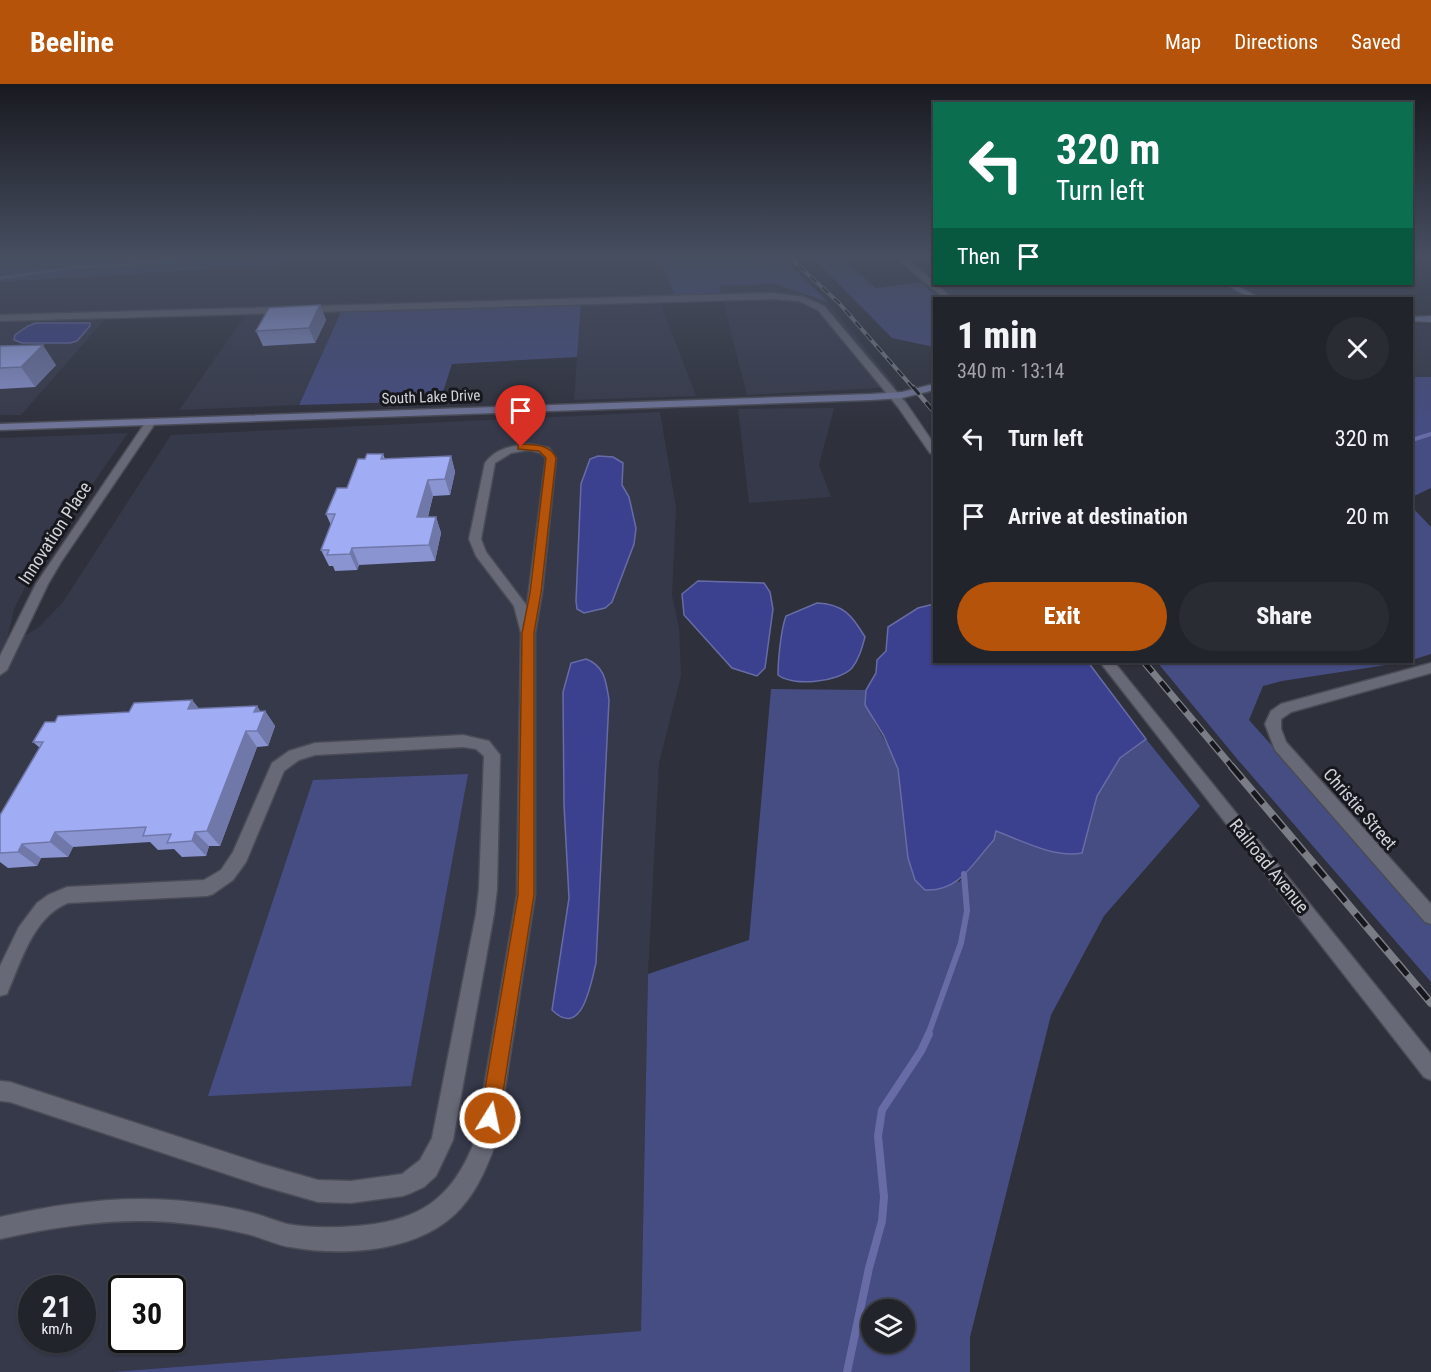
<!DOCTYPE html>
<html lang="en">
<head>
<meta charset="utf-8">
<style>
  :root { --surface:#22242c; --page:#2a2c34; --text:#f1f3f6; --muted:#a2a4a9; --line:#3f4148; --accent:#b45309 }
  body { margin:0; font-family:"Roboto Condensed",sans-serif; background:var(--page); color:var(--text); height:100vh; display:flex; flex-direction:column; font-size:22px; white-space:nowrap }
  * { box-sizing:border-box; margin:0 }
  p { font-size:20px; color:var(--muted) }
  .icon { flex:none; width:33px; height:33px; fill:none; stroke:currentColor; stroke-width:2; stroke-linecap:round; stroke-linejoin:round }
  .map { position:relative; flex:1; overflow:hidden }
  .drawer { position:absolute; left:933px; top:213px; width:480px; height:366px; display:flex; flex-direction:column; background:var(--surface); border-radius:0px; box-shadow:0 2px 4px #0004,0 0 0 2px var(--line) }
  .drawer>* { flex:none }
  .hud { position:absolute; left:933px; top:18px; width:480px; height:183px; border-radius:0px; box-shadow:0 2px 4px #0004,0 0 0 2px var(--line); background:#0b6e4f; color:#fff; overflow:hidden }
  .buttons { position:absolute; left:861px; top:1215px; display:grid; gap:12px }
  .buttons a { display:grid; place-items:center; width:54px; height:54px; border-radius:50%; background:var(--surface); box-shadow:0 2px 4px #0004,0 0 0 2px var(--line); font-size:30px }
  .speed { position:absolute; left:18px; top:1191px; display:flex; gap:12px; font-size:30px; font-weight:700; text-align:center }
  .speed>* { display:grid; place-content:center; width:78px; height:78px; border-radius:50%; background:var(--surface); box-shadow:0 2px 4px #0004,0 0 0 2px var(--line); line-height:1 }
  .speed small { font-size:15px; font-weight:400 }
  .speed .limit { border:3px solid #111; border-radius:9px; background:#fff; color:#111 }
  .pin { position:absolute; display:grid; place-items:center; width:51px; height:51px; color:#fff; margin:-62px -26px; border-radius:50% 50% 50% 0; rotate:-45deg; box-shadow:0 0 6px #0007 }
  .pin .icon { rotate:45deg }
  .me { position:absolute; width:66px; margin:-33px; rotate:10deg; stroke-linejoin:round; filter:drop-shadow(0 0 4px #0008) }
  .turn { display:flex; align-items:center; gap:21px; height:126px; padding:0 24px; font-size:27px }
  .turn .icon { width:78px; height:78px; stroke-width:2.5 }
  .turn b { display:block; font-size:42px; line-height:51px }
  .then { display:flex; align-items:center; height:57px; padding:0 24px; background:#0003; gap:12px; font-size:22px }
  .round { display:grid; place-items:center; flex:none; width:63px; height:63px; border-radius:32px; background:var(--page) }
  .headline { display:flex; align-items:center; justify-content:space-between; height:102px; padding:0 24px }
  h1 { font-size:36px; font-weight:800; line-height:45px }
  .action { display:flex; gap:12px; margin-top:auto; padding:12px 24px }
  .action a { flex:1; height:69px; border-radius:36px; background:var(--accent); color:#fff; font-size:24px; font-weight:800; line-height:69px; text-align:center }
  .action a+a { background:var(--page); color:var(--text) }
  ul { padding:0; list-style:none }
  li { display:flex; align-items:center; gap:18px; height:78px; padding:0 24px }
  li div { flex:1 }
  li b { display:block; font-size:22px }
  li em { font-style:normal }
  header { display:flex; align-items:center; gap:36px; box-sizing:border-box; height:84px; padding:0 30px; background:var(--accent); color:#fff }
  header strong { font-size:28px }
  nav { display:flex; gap:33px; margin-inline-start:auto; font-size:21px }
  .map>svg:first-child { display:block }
  .built { fill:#36394a; fill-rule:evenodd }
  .green { fill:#464d83; fill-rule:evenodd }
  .water { fill:#3b408f; stroke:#686ca6; stroke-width:1.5 }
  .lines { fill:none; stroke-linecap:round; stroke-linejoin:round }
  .stream-far3 { stroke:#686ca6; stroke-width:3 }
  .stream-far2 { stroke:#686ca6; stroke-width:4 }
  .stream-far1 { stroke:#686ca6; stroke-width:6 }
  .stream { stroke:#686ca6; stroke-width:8 }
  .street-casing { stroke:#4a4c56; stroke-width:3 }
  .secondary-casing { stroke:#4a4c56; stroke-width:3 }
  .street { fill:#676976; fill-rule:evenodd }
  .secondary { fill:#71769b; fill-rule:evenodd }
  .rail-far3-casing { stroke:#7b7d86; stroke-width:4 }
  .rail-far2-casing { stroke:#7b7d86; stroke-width:4.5 }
  .rail-far1-casing { stroke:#7b7d86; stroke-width:7 }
  .rail-casing { stroke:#7b7d86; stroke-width:8 }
  .rail-far3 { stroke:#17181d; stroke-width:2; stroke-dasharray:8; stroke-linecap:butt }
  .rail-far2 { stroke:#17181d; stroke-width:3; stroke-dasharray:10; stroke-linecap:butt }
  .rail-far1 { stroke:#17181d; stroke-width:4.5; stroke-dasharray:13; stroke-linecap:butt }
  .rail { stroke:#17181d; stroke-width:5; stroke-dasharray:16; stroke-linecap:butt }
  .wall { fill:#8a94d1 }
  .shaded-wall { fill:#7078aa }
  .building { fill:#a0acf3; stroke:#7078aa; stroke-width:1.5 }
  .route { fill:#b45309; stroke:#753606; stroke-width:1.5 }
  .labels { text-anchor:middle; stroke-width:6; stroke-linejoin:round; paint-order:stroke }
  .far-street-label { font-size:15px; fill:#d1d3da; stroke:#17181d }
  .street-label { font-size:18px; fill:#d1d3da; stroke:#17181d }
</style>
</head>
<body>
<header>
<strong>Beeline</strong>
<nav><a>Map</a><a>Directions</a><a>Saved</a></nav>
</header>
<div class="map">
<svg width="1431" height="1288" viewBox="0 0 1431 1288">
  <rect width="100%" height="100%" fill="#2e303b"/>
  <path class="built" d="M290,171H659L674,210L660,218L696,312L574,316L581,220L342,227L299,321L179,326L247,229L106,234L21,331H0V198L275,181L280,175Z
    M775,200L828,218L897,303L747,311L719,202Z
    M938,200H1220L1247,214H955Z
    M1431,240V293H1412V241Z
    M834,324L819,381L831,413L749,419L738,325Z
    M660,328L676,424L672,511L679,544L681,592L659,679L648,890L641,1247L112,1288H0V354L128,349L35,483L14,525L7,556L26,551L39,543L63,518L171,351ZM32,1204H82V1256H32ZM122,1204H172V1256H122Z"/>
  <path class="green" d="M0,171H290L280,175L275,181L0,198Z
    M659,171H780L828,218L775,200L719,202L721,210H674Z
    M810,171H837L876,204L921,198L938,214H934V263L892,254Z
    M581,220L577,273L452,280L440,317L299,321L342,226Z
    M1412,293H1431V404L1412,413Z
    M1412,423L1431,443V570L1412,576Z
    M1157,578H1406L1282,597L1263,602L1249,636L1431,840V898L1238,676Z
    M771,605L866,606C865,637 891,656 898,686C905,713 904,745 908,774L959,798L994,756L996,747L1052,768L1089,745L1097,712L1120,674L1146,655L1200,722L1104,832L1051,931L970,1253V1288H112L641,1247L648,890L749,856ZM872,1226H904V1258H872Z
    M468,690L411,1002L208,1012L313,696Z"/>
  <path class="water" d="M90,239V242L77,257L70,259H22L14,256L15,251L28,242L36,239Z
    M598,372L613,373L623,379L622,401L629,413L636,444L634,460L612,518L605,524L584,529L577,525L576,517L581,400L590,375Z
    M698,497L764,499L770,508L773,525L765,584L757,592L732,584L684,531L682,510Z
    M817,519C843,520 852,531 865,553C862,564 859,575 852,584C839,598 793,603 778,591C778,576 781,545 786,532Z
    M934,520V578H1088L1146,655L1120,674L1097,712L1082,769C1053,774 1023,757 996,747L994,756C973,778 960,808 925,806L915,796L908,774L898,685L884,652L865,621L866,606L876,589L877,576L886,567L888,543L918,524Z
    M586,575C605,582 606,598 609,616L596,879C591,899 582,956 552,926L569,814L564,721L563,608L571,579Z"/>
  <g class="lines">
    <path class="stream-far3" d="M0,194L77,183L152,179L204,171"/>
    <path class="stream-far2" d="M1412,356L1431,350"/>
    <path class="stream-far1" d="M928,951L961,859L967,827L964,790"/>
    <path class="stream" d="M847,1288L869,1184L882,1137L884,1113L878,1052L882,1026L921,967L929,950"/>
    <g class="street-casing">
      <path id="street" d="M893,171H902L952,214H944Z
        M773,209L804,213L824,222L906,319L934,360V370L930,369L898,323L818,226L799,217L773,215L0,237V231Z
        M151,335L156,338L61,478L48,500L7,586L0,591V572L36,500L147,336Z
        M529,360L549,364L556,374L542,509L535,549V811L497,1056C488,1080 479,1104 461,1124C422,1168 345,1173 290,1163C277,1161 265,1155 251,1151C228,1145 204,1141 180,1139C119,1133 59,1142 0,1155V1133C57,1120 113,1112 172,1116C199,1118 226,1122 253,1129C264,1132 276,1137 287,1140C309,1144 333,1144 356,1142C419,1137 452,1116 475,1056L517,811L521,549L514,522L476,472L469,455L485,379C496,364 511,362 529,360ZM529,366L541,369L546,374L527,522L486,468L481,455L495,379L511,369Z
        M1100,578H1114L1431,970V996L1424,993Z
        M1431,579V589L1291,628L1281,635V645L1286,658L1431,820V840L1425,838L1275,666L1265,640L1271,627L1281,620Z
        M463,651L489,657L500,671L497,805L494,830L453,1056L436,1092L424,1103L411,1109L403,1112L351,1119L318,1118L262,1102L10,1018L0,1017V997L10,998L262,1080L318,1096L351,1097L402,1090L420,1076L432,1054L476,830L479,805L484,672L476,665L463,663L315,671L299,676L284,687L246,778L233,796L213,810L207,812L68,819C33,833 21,878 7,910L0,912V882L19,843L37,819L48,811L67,803L204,796L221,786L233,768L272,679L289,667L315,659Z"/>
    </g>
    <g class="secondary-casing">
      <path id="secondary" d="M1225,200H1234L1259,214H1250Z
        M1431,232V238L1412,237V233Z
        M934,300V306L902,314L871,316L0,346V340L871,310L902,308Z"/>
    </g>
    <use href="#street" class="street"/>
    <use href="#secondary" class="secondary"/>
    <g class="rail-far3-casing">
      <path id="rail-far3" d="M787,171L839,219L914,305"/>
    </g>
    <g class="rail-far2-casing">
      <path id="rail-far2" d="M913,303L934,328"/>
    </g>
    <g class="rail-far1-casing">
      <path id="rail-far1" d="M1144,578L1233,684"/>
    </g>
    <g class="rail-casing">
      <path id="rail" d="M1232,683L1431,919"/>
    </g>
    <use href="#rail-far3" class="rail-far3"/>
    <use href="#rail-far2" class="rail-far2"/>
    <use href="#rail-far1" class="rail-far1"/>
    <use href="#rail" class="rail"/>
  </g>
  <path class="wall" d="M320,221L326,236L315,259L263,262L256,247Z
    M0,262L56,281L35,303L0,305Z
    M383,370L385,375L451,372L455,388L450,411L433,412L428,433H436L441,449L435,477L359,481L357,486L335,487L333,482H329L321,466L331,441L326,430L347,404L365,375Z
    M192,616L199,625L257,622L260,627H265L275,642L268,662L257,663L220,762H209L206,772L182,773L174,765L158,766L150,758L73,763L68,773L41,774L37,782L8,784L0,778V731L40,664L33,658L55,638L129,628Z"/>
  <path class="shaded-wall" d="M320,221L326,236L315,259L309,244Z
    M43,261L56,281L35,303L21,283Z
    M451,372L455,388L450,411L445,395Z
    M428,396L433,412L423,450L417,433Z
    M436,433L441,449L435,477L429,461Z
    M352,464L359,481L357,486L350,470Z
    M192,616L205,632L188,625Z
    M257,622L263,631L265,627L275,642L268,662L257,647L254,628Z
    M246,647L257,663L220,762L207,747Z
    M55,748L73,763L68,773L50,758Z
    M195,748L209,762L206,772L192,757Z
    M22,760L41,774L37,782L18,768Z"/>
  <path class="building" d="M320,221L309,244L256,247L269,224Z
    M43,261L21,283L0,284V262Z
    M367,370H383L381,375L451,372L445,395L428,396L417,433H436L429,461L352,464L350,470L327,471L329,466H321L335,430H326L337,404H347L358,375H365Z
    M192,616L188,625L257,622L254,628L265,627L257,647H246L207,747L195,748L192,757L167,759L171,750L143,752L146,743L55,748L50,758L22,760L18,768L0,769V731L43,658H33L45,638H55L58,632L129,628L134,619Z"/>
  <linearGradient id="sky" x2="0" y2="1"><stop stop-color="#191a20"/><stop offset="0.49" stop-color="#464e60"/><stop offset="1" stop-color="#464e60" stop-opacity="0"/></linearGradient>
  <rect width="1431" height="352" fill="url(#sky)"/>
  <path class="route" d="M521,360C535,361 550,360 556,374L541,509L534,549V811L499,1034L496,1040L490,1043L483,1040L480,1034L518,811L522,549L530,509L546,374L539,367L518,365V361Z"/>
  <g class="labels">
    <g class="far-street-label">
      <text transform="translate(431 313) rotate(-2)" y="5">South Lake Drive</text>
    </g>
    <g class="street-label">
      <text transform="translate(55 449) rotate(-57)" y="6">Innovation Place</text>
      <text transform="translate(1360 725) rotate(49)" y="6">Christie Street</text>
      <text transform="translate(1269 782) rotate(51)" y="6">Railroad Avenue</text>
    </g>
  </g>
</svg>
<div class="buttons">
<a><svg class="icon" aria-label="layers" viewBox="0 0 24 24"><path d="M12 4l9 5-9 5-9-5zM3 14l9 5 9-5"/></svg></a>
</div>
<div class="speed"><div>21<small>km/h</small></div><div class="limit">30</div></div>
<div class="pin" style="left:521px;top:363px;background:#d93025"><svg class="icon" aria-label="arrive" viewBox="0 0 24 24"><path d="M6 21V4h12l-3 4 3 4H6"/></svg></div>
<svg class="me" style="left:490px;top:1034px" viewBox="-20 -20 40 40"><circle r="17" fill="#b45309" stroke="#fff" stroke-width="3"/><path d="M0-11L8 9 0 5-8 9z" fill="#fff"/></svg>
<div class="hud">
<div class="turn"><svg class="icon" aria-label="left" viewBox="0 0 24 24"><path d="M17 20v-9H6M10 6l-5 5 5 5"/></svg><div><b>320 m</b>Turn left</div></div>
<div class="then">Then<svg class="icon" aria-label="arrive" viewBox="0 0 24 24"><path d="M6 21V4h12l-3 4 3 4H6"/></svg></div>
</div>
<section class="drawer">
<div class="headline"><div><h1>1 min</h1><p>340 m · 13:14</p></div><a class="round"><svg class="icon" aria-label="close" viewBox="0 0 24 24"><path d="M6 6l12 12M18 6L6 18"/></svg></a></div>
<ul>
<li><svg class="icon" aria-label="left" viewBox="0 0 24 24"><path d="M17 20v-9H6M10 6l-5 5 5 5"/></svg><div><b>Turn left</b></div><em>320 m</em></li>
<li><svg class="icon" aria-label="arrive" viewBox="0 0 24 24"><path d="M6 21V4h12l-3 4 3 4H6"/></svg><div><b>Arrive at destination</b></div><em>20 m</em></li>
</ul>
<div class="action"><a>Exit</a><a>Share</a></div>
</section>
</div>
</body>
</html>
